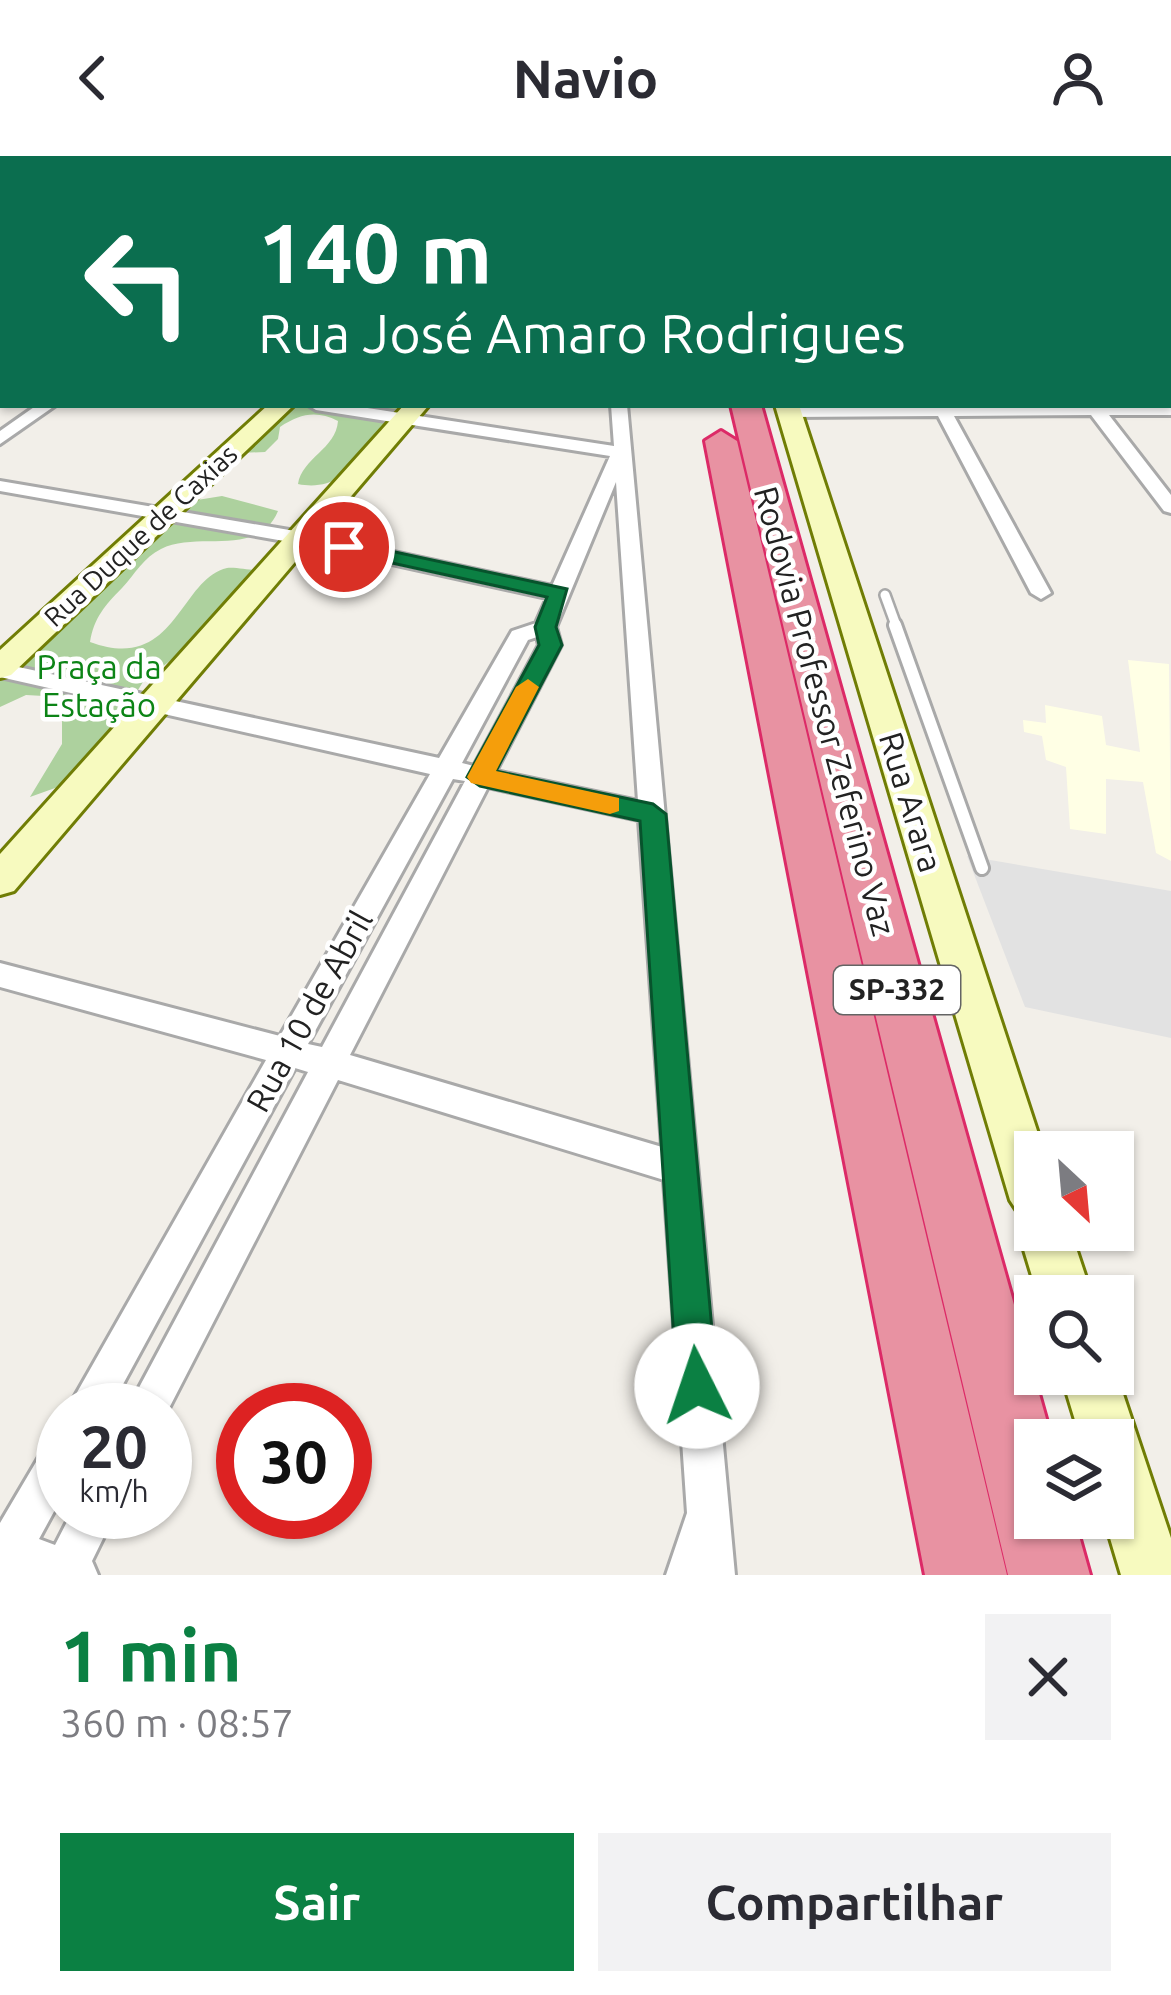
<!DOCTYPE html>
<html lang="pt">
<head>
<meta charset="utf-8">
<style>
  :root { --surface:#fff; --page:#f2f2f3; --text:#2b2b33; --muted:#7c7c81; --accent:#0b8043 }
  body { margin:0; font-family:Ubuntu,sans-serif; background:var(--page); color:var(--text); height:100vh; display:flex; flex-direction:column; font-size:45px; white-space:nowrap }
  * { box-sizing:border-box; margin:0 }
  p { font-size:39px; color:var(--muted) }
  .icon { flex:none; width:66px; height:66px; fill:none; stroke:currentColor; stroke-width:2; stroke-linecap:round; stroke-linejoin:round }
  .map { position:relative; height:1419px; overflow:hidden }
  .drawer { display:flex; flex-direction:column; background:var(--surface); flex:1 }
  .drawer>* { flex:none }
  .banner { position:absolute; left:0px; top:0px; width:1173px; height:252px; box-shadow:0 3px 9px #0004; background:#0b6e4f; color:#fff; overflow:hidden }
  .needle { width:78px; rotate:154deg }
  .tools { position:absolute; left:1014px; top:975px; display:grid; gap:24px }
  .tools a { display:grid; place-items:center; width:120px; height:120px; border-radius:0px; background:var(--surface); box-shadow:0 3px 9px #0004; font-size:60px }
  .speed { position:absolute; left:36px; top:1227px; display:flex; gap:24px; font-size:60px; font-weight:700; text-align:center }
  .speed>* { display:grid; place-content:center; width:156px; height:156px; border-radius:50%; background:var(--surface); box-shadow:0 3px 9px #0004; line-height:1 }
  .speed small { font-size:30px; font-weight:400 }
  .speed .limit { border:18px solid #d22; background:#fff; color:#111 }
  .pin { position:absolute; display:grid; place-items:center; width:102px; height:102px; color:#fff; margin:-51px; border:6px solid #fff; border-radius:50%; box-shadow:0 3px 12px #0007 }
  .me { position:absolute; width:132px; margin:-66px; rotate:356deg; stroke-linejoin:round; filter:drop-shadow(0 0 9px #0008) }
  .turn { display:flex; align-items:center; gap:42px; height:252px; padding:0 60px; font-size:54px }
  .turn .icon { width:156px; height:156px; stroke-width:2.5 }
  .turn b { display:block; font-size:84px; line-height:102px }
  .round { display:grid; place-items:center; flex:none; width:126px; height:126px; border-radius:0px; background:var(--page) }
  .summary { display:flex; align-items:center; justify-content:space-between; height:204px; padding:0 60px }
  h1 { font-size:72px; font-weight:600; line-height:90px; color:var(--accent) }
  .primary-button { display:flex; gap:24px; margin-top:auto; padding:24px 60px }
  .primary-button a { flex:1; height:138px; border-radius:0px; background:var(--accent); color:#fff; font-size:48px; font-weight:600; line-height:138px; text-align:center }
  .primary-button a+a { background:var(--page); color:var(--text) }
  header { display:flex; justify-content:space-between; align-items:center; height:156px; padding:0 60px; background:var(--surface); font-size:54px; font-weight:600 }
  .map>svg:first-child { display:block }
  .education { fill:#ffffe5 }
  .forest { fill:#add19e }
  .parking { fill:#e2e2e2 }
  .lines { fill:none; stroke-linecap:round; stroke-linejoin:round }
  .lane-far1-casing { stroke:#a9a9a9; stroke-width:14 }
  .lane-casing { stroke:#a9a9a9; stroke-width:18 }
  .street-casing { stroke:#a9a9a9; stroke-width:6 }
  .secondary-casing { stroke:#707d05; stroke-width:6 }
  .highway-casing { stroke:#dc2a67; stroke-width:6 }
  .lane-far1 { stroke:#fff; stroke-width:9 }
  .lane { stroke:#fff; stroke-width:12 }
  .street { fill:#fff; fill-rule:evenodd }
  .secondary { fill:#f7fabf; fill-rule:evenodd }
  .highway { fill:#e892a2; fill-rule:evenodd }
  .route { fill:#0b8043; stroke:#07532c; stroke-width:3 }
  .slow { fill:#f59e0b }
  .labels { text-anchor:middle; stroke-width:9; stroke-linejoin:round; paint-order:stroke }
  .far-street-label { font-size:27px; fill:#222; stroke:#fff }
  .shield { fill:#fff; stroke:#646464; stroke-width:3 }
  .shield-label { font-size:30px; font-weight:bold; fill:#222 }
  .park-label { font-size:33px; fill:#0c8416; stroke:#fff }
  .street-label { font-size:33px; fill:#222; stroke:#fff }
</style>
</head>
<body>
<header><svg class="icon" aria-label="back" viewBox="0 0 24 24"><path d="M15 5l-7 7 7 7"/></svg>Navio<svg class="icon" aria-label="person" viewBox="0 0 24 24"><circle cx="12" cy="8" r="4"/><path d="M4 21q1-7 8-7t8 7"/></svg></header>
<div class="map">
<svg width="1171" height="1419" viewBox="0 0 1171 1419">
  <rect width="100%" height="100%" fill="#f2efe9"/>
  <path class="education" d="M1128,504L1169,508L1171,705L1156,697L1143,626L1106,623V678L1070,673L1066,611L1046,604L1042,580L1024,576L1023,564L1046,567L1045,549L1102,560L1106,589L1140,596Z"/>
  <path class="forest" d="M291,249H408C377,284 350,339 298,328C302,302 336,293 338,265C316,254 300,258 280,271L278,283L265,296L239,297Z
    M222,340L278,355C258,403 199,374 161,393C144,401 135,418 122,432C105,449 94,462 90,486C176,518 179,423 227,412C235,411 247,414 255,414L195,485L143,526L95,602L69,627L30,641L62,588V541L26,539L0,551V498L191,345Z"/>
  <path class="parking" d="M967,700L1171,735V882L1025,851Z"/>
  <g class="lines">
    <g class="lane-far1-casing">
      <path id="lane-far1" d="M885,439L897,472"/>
    </g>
    <g class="lane-casing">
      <path id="lane" d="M895,469L982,712"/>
    </g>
    <g class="street-casing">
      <path id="street" d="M155,0H192L196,3H159Z
        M805,0H815L816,3H806Z
        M904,0H914L916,3H906Z
        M1001,0H1012L1014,3H1003Z
        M1098,0H1109L1111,3H1100Z
        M0,21H3L0,29Z
        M1170,52L1171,53V61L1170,60Z
        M3,118V126L0,127V119Z
        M1170,125H1171V133H1170Z
        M1170,166H1171V175H1170Z
        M0,199H3V209H0Z
        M37,249H56L0,288V275Z
        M308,249H348L614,290L611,249H627L735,1419H666L687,1357L664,1024L338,924L165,1260V1254H127L308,916L295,912L109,1254H67L266,904L0,831V807L280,880L430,618L0,521V507L439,602L512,475L536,467L547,442L301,388L0,335V325L301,376L552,430L610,300L316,254ZM616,326L638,645L496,615L561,489L556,471ZM537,481L539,489L474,610L462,607L528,484ZM453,623L465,625L322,891L308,888ZM488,631L639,664L662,991L350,899Z
        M1171,249V259H1109L1171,339V357L1164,355L1091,259L954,260L1051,437L1041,443L1031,437L938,260L789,261L781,256L789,251Z
        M63,1278V1339L39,1383L55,1389L72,1356H116L92,1405L98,1419H0V1367L49,1284Z"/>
    </g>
    <g class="secondary-casing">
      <path id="secondary" d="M535,0H553L533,3Z
        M700,0H716L718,3H702Z
        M0,39H3V49H0Z
        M268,249H294L11,519L0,522V494Z
        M404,249H429L14,735L0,739V698Z
        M775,249H799L1044,996H1035V1074H1070L1092,1140H1038L1018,1074L1023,1064L1010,1044Z
        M1113,1208L1171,1382V1419H1121L1104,1362H1113V1284H1081L1061,1218H1113Z"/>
    </g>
    <g class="highway-casing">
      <path id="highway" d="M672,0H692L693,3H673Z
        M731,249H761L1052,1284H1035V1362H1074L1090,1419H1008Z
        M721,275L737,285L1007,1419H925L705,285Z"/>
    </g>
    <use href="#lane-far1" class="lane-far1"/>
    <use href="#lane" class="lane"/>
    <use href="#street" class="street"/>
    <use href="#secondary" class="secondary"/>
    <use href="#highway" class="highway"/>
  </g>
  <path class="route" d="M344,385L567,433L556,471L562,489L496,615L653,648L666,658L717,1230L711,1244L697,1249L683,1244L677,1230L640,665L480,630L467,621L539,489L535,471L547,441L337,395L334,391Z"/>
  <path class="slow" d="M528,523L539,531L496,615L619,642V655L610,658L471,627L467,621L516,531Z"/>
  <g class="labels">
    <g class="far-street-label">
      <text transform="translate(141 380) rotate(-43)" y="9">Rua Duque de Caxias</text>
    </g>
    <rect class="shield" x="834" y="810" width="126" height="48" rx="9"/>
    <g class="shield-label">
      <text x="897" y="844">SP-332</text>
    </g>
    <g class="park-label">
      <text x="99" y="523">Praça da<tspan x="99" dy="38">Estação</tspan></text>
    </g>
    <g class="street-label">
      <text transform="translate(825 555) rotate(75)" y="12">Rodovia Professor Zeferino Vaz</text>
      <text transform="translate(911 646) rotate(73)" y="12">Rua Arara</text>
      <text transform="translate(309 855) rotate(-61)" y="12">Rua 10 de Abril</text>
    </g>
  </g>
</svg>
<div class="tools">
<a><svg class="needle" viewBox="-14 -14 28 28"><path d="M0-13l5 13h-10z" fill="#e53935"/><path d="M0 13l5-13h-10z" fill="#7c7c81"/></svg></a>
<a><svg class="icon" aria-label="search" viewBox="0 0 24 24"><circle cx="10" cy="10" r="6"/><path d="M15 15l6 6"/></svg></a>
<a><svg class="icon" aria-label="layers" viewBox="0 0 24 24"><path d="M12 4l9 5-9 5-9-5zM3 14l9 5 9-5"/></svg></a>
</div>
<div class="speed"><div>20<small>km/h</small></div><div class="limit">30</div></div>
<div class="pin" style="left:344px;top:391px;background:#d93025"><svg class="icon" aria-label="arrive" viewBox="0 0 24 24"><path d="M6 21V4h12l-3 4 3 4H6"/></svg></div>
<svg class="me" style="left:697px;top:1230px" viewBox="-20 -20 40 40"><circle r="19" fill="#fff"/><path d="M0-13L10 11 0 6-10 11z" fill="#0b8043"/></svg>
<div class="banner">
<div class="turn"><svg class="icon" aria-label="left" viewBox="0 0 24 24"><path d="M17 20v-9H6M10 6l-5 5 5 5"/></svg><div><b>140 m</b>Rua José Amaro Rodrigues</div></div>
</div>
</div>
<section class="drawer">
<div class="summary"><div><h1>1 min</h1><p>360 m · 08:57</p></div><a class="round"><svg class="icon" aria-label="close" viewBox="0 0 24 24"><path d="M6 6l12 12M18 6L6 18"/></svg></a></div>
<div class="primary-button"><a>Sair</a><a>Compartilhar</a></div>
</section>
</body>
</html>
